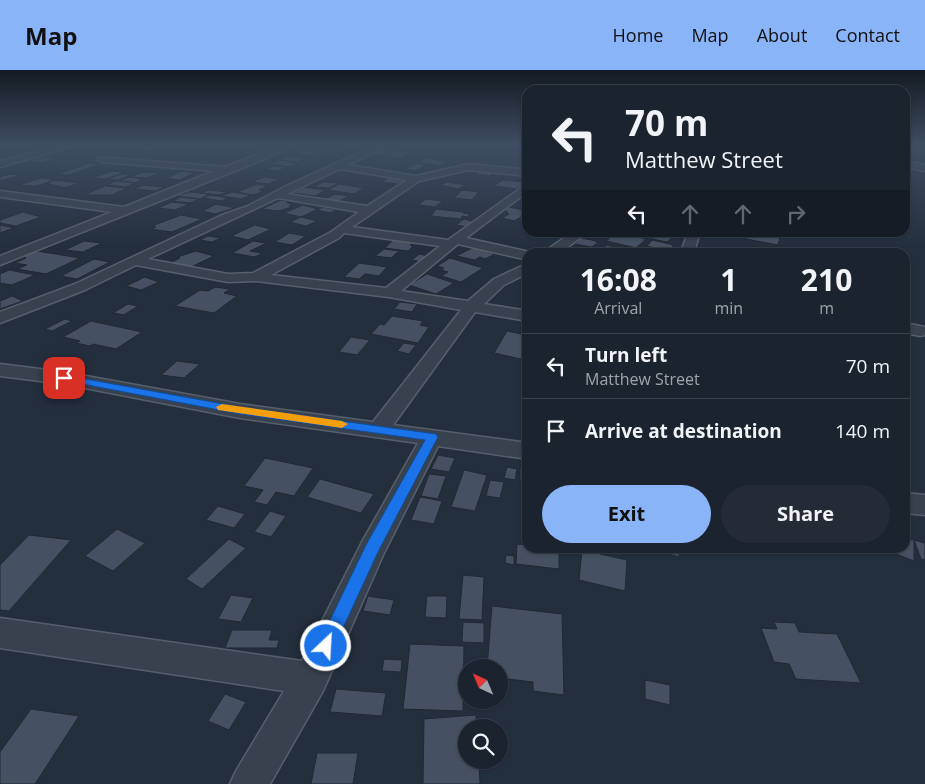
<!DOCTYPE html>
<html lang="en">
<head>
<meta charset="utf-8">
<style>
  :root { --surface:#1b232e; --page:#242b36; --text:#f1f3f6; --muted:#a0a4aa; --line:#39404a; --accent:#8ab4f8 }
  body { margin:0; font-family:"Open Sans",sans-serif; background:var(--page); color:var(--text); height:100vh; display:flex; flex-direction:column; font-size:19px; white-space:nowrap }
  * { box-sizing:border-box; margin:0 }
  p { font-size:16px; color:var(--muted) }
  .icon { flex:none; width:28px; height:28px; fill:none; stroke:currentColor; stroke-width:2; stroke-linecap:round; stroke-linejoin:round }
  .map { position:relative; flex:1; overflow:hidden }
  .sheet { position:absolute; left:522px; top:178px; width:388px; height:305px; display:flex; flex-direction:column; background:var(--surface); border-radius:15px; box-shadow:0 1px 4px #0004,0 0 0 1px var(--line) }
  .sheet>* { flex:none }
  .hud { position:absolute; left:522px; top:15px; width:388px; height:152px; border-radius:15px; box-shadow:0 1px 4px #0004,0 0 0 1px var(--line); background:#1b232e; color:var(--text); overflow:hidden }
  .needle { width:32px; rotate:316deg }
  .controls { position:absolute; left:458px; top:589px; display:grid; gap:10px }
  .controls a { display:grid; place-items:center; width:50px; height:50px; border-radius:50%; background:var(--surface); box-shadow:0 1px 4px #0004,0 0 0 1px var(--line); font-size:25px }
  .pin { position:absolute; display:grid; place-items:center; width:42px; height:42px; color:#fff; margin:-21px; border-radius:10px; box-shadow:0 2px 8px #0006 }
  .me { position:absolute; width:55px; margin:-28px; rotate:25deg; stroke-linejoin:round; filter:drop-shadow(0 0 4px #0008) }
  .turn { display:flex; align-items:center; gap:18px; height:105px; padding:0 20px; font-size:22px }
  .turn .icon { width:65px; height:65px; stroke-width:2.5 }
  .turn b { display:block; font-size:35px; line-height:42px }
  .lanes { display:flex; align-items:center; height:48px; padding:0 20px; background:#0003; justify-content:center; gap:25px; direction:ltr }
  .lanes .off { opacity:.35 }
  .eta { display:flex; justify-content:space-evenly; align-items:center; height:85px; text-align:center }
  .eta b { font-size:30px; font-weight:700; line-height:35px }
  .primary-button { display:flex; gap:10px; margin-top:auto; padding:10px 20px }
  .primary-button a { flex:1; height:58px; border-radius:30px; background:var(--accent); color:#111; font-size:20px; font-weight:700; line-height:58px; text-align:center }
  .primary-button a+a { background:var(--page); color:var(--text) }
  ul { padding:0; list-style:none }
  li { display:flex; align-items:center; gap:15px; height:65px; padding:0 20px; border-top:1px solid var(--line) }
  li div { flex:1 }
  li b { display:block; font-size:19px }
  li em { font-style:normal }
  header { display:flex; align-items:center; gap:30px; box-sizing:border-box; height:70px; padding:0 25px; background:var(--accent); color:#111 }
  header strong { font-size:24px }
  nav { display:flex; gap:28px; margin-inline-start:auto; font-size:18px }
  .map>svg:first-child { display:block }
  .building { fill:#455162; stroke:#1f2835 }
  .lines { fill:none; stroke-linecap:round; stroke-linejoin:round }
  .minor-casing { stroke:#565f6c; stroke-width:3 }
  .minor { fill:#38414e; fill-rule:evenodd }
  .route { fill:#1a73e8; stroke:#114b97 }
  .slow { fill:#f59e0b }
</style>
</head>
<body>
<header>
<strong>Map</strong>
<nav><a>Home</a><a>Map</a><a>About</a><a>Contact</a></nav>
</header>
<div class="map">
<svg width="925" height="714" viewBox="0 0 925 714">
  <rect width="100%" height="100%" fill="#242f3e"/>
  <path class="building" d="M238,75H254L251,76L257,77L246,79L232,77Z
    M341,75H351L332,84L323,83Z
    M146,76L159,78L149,81L135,79Z
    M914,77L925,80V83L905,79Z
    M308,78L325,80L315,85L297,83Z
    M383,79L411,82L401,88L371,84Z
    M287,86L305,89L298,92L279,90Z
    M44,87L54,89L39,93L28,91Z
    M426,88L448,92L439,96L417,92Z
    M278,90L298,93L289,97L270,94Z
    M89,93L100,94L69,105L58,104Z
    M417,93L426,95L415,101L405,99Z
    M274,96L287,97L278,101L265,99Z
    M483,99L497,101L489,106L475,104Z
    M112,101L125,102L105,109L93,108Z
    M182,101L194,103L180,110L167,108Z
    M143,102L159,103L147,108L131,107Z
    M11,104L21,105L0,111V107Z
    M122,104H132L118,110L108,109Z
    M129,107L142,109L136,113L120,111Z
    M264,107L279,109L268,114L252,112Z
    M41,108L55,110L36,116L19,115Z
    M388,108L405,111L398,114L381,112Z
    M54,110L79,113L65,118L46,113Z
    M502,110L524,112L522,115H525L516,119L494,116Z
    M117,111L135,113L126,117L107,115Z
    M323,112L338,113L329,118L314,117Z
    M447,112L465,115L458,119L440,115Z
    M257,114L268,116L259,120L264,121L253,125L237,122Z
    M339,114L364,118L354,124L328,120Z
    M144,115L165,117L156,121L134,119Z
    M105,116L127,118L112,125H84Z
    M304,117L326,120L315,126L292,123Z
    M209,120L228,122L220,125L201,123Z
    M462,120L479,122L472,130L454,128Z
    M189,122L209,124L200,129L176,126Z
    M232,122L251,125L241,129L221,126Z
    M335,124L349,126L338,132L323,130Z
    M210,125L229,128L221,131L203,128Z
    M181,127L198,129L190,133L173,131Z
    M426,129L443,131L435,137L418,135Z
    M281,130L290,132L287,133L293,134L289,136L292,137L278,141L262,139Z
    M172,132L189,134L175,140L158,138Z
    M216,134L235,138L215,144L203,141Z
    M303,135L318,139L301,147L284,143Z
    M323,137L337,140L330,143L317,140Z
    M509,137L528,141V143L514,151L502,148L509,144L506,143L508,142L504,141Z
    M436,139L464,142L463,143L470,144L468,147L462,146L461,149L431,146Z
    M23,142L41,147L16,156L0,153V150Z
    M181,145L202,149L172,162L151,159L156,157L152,156Z
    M301,147L317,151L306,156L290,152Z
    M464,149L475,152L468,157L456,155Z
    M0,155L14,158L0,163Z
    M255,155L271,159L248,170L231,166Z
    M593,162H595L605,165L600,169L588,167Z
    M617,162H619L646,169L636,178L606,171L611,167H609Z
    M628,162H654L648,167Z
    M749,162H750L780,168L778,175L746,169Z
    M289,163L306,166L292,175L275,172Z
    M658,164L673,167L667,172L652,169Z
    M208,166L221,168L212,172L200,170Z
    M581,168L592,170L598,172L592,177L575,174Z
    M393,170L412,173L410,175L413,176L408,181L385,178Z
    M652,170L674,175L668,181L647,176Z
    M84,171L102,173L83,182L65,180Z
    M253,171L267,173L250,181L262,183L255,187L232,183Z
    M607,175L623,179L633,180L631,182H598Z
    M474,177L495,184L485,189L480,187L475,190L456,186Z
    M644,177L668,182H638Z
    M384,179L399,181L391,188L375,186Z
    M31,180L80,188L46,204L17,199L27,195L15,193L26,188L17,186Z
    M196,181L214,186L187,199L168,194L180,188L177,187Z
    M419,184L428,186L422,192L412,190Z
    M450,188L483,198L461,212L441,206L448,202L441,200L444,198L437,196Z
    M94,189L110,192L77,209L61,206Z
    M359,193L387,197L379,206L365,204L359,209L344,207Z
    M9,200L35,205L12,215L0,213V204Z
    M427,204L454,213L436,224L409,215Z
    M145,207L159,212L141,220L126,216Z
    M215,217L230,219L224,223L237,226L214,243L175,236L200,220L208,221Z
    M12,226L23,231L0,239V231Z
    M400,232L417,234L412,242L394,239Z
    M128,234L138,236L124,245L113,243Z
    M392,246L423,251L420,255L429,257L418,273L371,264L380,254L384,255Z
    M65,249L72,251L52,261L45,259Z
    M91,251L142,262L116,279L93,274L90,276L76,273L80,271L63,267Z
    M507,261L526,265L523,270L528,271V285L525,290L494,283Z
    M351,267L370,270L357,285L339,282Z
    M404,273L416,275L409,284L397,281Z
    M177,291L200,294L184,308L161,305Z
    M438,385L455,388L449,402L431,399Z
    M265,388L313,398L294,426L276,422L267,435L254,432L263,420L244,416Z
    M507,397L517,399L515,410L504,408Z
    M520,398L528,399V411H520Z
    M464,400L487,405L475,441L451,437Z
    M429,404L446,406L438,429L421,426Z
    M320,409L374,424L361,443L307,427Z
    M490,410L504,412L500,428L486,426Z
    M420,427L442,431L434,454L411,450Z
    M218,436L245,444L234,458L206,450Z
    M270,441L286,446L271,467L254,462Z
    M117,459L145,473L113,501L85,486Z
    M29,465L71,470L9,541L0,540V495Z
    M905,467L914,470V491L896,484V478H905Z
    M229,469L246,478L202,519L186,509Z
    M914,470L925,473V490L921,489Z
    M517,474L528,475V478H559V499L516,494Z
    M658,478H680L679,487L658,481Z
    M582,480L627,490L625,521L579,510Z
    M506,485L514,486V495L505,493Z
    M463,505L484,507L482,550L459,549Z
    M231,525L253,528L241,552L218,549Z
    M368,526L394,530L390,545L363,541Z
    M427,526H447L446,548L425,547Z
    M492,536L562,544L564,625L533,621V612L499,608V598H487Z
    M463,552L484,553V573L462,572Z
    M774,552L795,553L799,562L837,564L861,613L796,609L789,594L774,592L761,558L777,559Z
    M232,560H272L269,570H279L277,578H225Z
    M410,574L464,576L463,641L403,639Z
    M384,589L402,590L401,602L382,601Z
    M645,610L670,615V635L645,629Z
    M336,619L386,623L382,646L330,642Z
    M225,624L246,632L229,660L208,651Z
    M31,639L79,646L35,714H0V682Z
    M476,645L477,658H466V690H479L480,714H423L424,649Z
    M317,683H358L353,714H311Z"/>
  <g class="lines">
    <g class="minor-casing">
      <path id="minor" d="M64,75H77L0,97V91Z
        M281,75H292L265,89L0,195V186L112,142L0,127V121L124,137L214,101L101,92L97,89L98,87L225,97Z
        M377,75H388L348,95L416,106L469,94L528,100V106L469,100L419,111L352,157L448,170L528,113L527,122L466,168L530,182H528V190L458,174L401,221L468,231L494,209L528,193V203L504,215L484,234L528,241V251L475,242L393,355L528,373V389L438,376L384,483L323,621L270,714H230L236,701L284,621L0,578V548L302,591L362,472L418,373L240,348L64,314L0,306V294L64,302L240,334L373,352L461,240L389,227L256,211L228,212L136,195L85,220L0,253V242L75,214L222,145L248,136L288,115ZM340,99L407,110L367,136L287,124ZM278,128L359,142L331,162L253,203L228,204L148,189ZM344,163L440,176L386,218L271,205L339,168Z
        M905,91L925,95V101L905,97Z
        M573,162H588L561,182H547L548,179Z
        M688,162H700L694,182H681Z
        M905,253L925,257V265L920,266L905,263Z
        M905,423L925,425V445L905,443Z"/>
    </g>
    <use href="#minor" class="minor"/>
  </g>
  <linearGradient id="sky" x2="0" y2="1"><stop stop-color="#141a22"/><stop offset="0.43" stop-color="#3f4d63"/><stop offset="1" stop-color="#3f4d63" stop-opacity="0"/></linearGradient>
  <rect width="925" height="175" fill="url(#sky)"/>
  <path class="route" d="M64,305L240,337L436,364L438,367L378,482L332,582L326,585L320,582L317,576L320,571L366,475L425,370L240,344L61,310L59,308Z"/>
  <path class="slow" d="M222,334L342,351L348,354L342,358L218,340L216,337Z"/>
</svg>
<div class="controls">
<a><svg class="needle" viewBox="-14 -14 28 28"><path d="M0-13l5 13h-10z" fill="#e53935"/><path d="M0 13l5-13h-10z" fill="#a0a4aa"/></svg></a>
<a><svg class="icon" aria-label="search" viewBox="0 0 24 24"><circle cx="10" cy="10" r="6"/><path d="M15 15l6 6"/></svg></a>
</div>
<div class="pin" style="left:64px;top:308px;background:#d93025"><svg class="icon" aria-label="arrive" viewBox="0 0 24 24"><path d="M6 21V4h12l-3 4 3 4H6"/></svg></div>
<svg class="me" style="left:326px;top:576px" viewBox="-20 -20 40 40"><circle r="17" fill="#1a73e8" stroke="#fff" stroke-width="3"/><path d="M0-11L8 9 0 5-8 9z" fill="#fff"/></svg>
<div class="hud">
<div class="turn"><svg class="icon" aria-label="left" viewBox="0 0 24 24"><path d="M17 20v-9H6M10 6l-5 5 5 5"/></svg><div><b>70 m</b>Matthew Street</div></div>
<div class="lanes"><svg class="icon" aria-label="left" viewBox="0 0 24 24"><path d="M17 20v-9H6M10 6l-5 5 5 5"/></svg><svg class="icon off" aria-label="ahead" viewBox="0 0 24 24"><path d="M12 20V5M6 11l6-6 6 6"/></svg><svg class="icon off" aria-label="ahead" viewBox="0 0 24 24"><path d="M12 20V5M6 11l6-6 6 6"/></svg><svg class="icon off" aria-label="right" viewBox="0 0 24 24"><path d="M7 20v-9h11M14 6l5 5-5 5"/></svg></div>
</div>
<section class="sheet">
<div class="eta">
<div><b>16:08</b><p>Arrival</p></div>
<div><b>1</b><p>min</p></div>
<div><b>210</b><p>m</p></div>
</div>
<ul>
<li><svg class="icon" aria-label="left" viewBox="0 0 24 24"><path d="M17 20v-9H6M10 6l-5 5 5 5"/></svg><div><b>Turn left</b><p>Matthew Street</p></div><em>70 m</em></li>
<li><svg class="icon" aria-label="arrive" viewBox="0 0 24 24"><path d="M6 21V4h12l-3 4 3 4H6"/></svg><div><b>Arrive at destination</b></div><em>140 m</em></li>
</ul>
<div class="primary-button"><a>Exit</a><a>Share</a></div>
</section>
</div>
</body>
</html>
